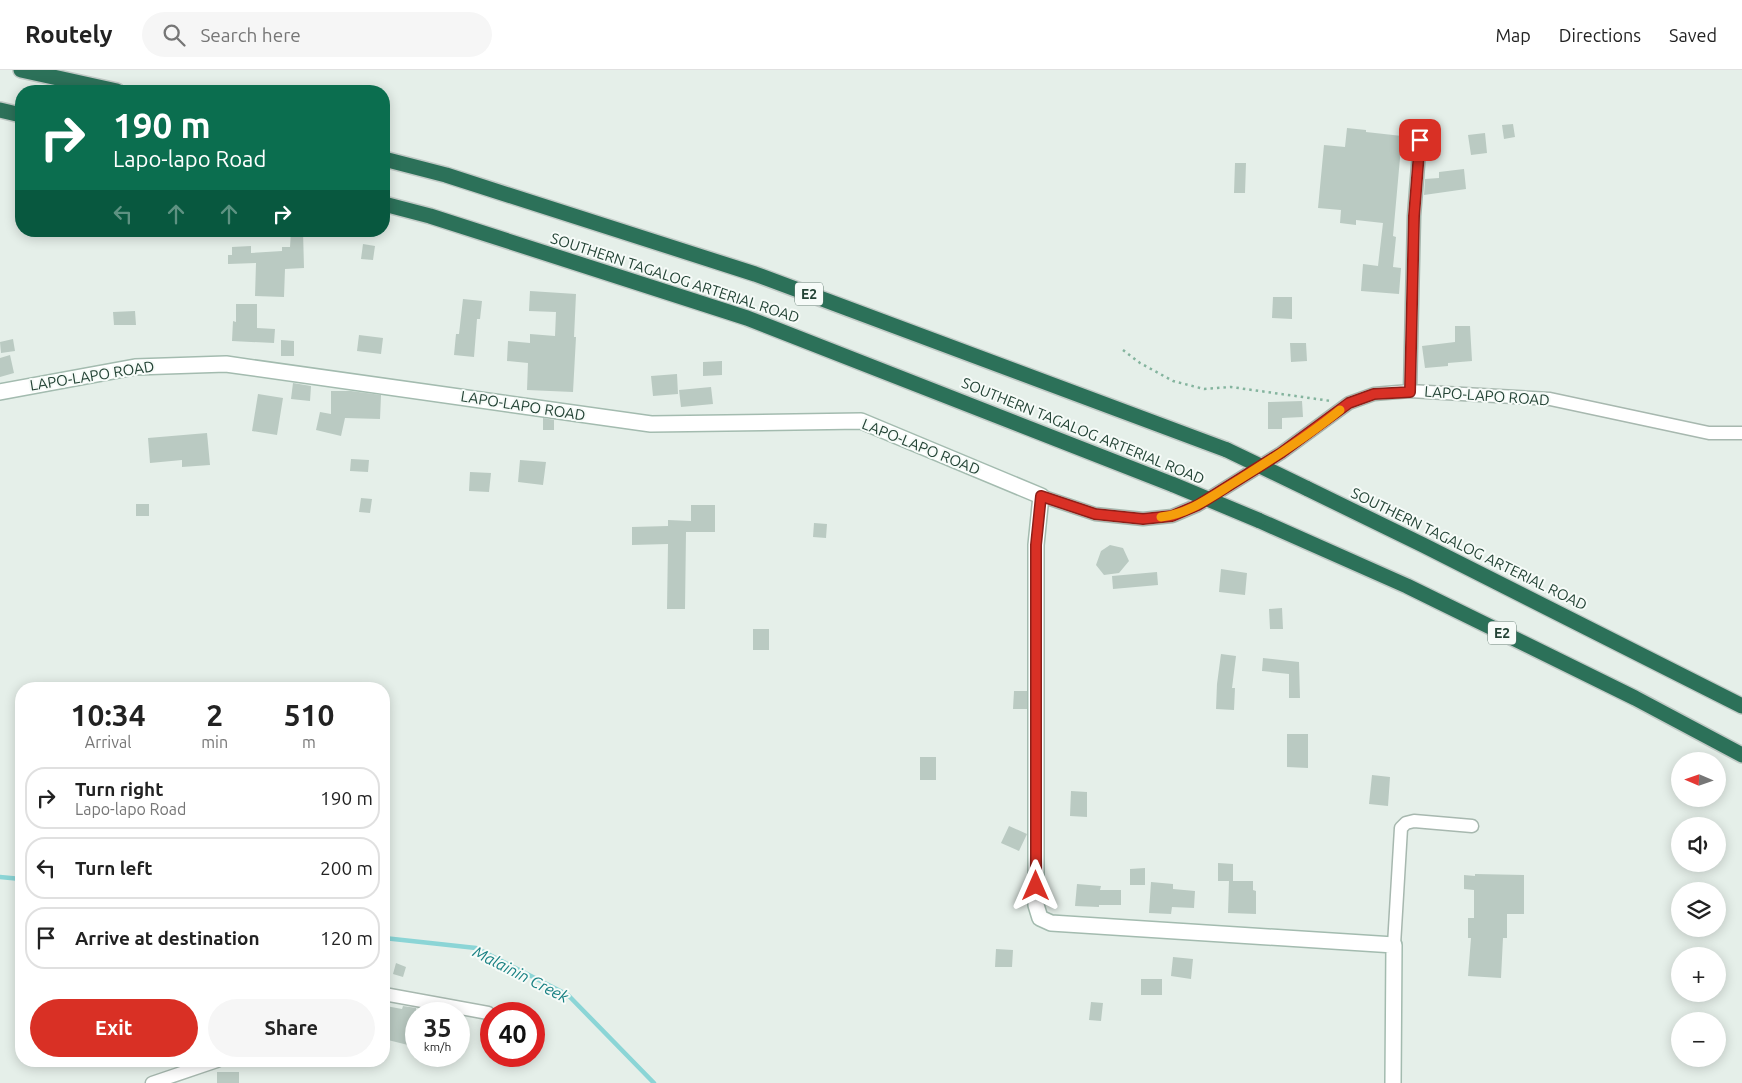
<!DOCTYPE html>
<html lang="en">
<head>
<meta charset="utf-8">
<style>
  :root { --surface:#fff; --page:#f6f6f6; --text:#222; --muted:#767676; --line:#e0e0e0; --accent:#d93025 }
  body { margin:0; font-family:Ubuntu,sans-serif; background:var(--page); color:var(--text); height:100vh; display:flex; flex-direction:column; font-size:19px; white-space:nowrap }
  * { box-sizing:border-box; margin:0 }
  p { font-size:16px; color:var(--muted) }
  .icon { flex:none; width:28px; height:28px; fill:none; stroke:currentColor; stroke-width:2; stroke-linecap:round; stroke-linejoin:round }
  .map { position:relative; flex:1; overflow:hidden }
  .side { position:absolute; left:15px; top:612px; width:375px; height:385px; display:flex; flex-direction:column; background:var(--surface); border-radius:20px; box-shadow:0 2px 12px #0003 }
  .side>* { flex:none }
  .guide { position:absolute; left:15px; top:15px; width:375px; height:152px; border-radius:20px; box-shadow:0 2px 12px #0003; background:#0b6e4f; color:#fff; overflow:hidden }
  .needle { width:32px; rotate:272deg }
  .controls { position:absolute; left:1671px; top:682px; display:grid; gap:10px }
  .controls a { display:grid; place-items:center; width:55px; height:55px; border-radius:50%; background:var(--surface); box-shadow:0 2px 12px #0003; font-size:25px }
  .speed { position:absolute; left:405px; top:932px; display:flex; gap:10px; font-size:25px; font-weight:700; text-align:center }
  .speed>* { display:grid; place-content:center; width:65px; height:65px; border-radius:50%; background:var(--surface); box-shadow:0 2px 12px #0003; line-height:1 }
  .speed small { font-size:12px; font-weight:400 }
  .speed .limit { border:8px solid #d22; background:#fff; color:#111 }
  .pin { position:absolute; display:grid; place-items:center; width:42px; height:42px; color:#fff; margin:-21px; border-radius:10px; box-shadow:0 2px 8px #0006 }
  .me { position:absolute; width:55px; margin:-28px; rotate:0deg; stroke-linejoin:round; filter:drop-shadow(0 0 4px #0008) }
  .turn { display:flex; align-items:center; gap:18px; height:105px; padding:0 15px; font-size:22px }
  .turn .icon { width:65px; height:65px; stroke-width:2.5 }
  .turn b { display:block; font-size:35px; line-height:42px }
  .lanes { display:flex; align-items:center; height:48px; padding:0 15px; background:#0003; justify-content:center; gap:25px; direction:ltr }
  .lanes .off { opacity:.35 }
  .eta { display:flex; justify-content:space-evenly; align-items:center; height:85px; text-align:center }
  .eta b { font-size:30px; font-weight:600; line-height:35px }
  .action { display:flex; gap:10px; margin-top:auto; padding:10px 15px }
  .action a { flex:1; height:58px; border-radius:30px; background:var(--accent); color:#fff; font-size:20px; font-weight:600; line-height:58px; text-align:center }
  .action a+a { background:var(--page); color:var(--text) }
  ul { padding:0; list-style:none }
  li { display:flex; align-items:center; gap:15px; height:62px; margin:0 10px 8px; padding:0 5px; border:2px solid var(--line); border-radius:20px }
  li div { flex:1 }
  li b { display:block; font-size:19px }
  li em { font-style:normal }
  header { display:flex; align-items:center; gap:30px; box-sizing:border-box; height:70px; padding:0 25px; background:var(--surface); border-bottom:1px solid var(--line) }
  header strong { font-size:24px }
  nav { display:flex; gap:28px; margin-inline-start:auto; font-size:18px }
  .search { width:350px; height:45px; background:var(--page); display:flex; align-items:center; gap:12px; box-sizing:border-box; padding:0 18px; border-radius:28px; color:var(--muted); font-size:19px }
  .map>svg:first-child { display:block }
  .lines { fill:none; stroke-linecap:round; stroke-linejoin:round }
  .stream { stroke:#8bd5d6; stroke-width:4.5 }
  .building { fill:#bacac2 }
  .street-casing { stroke:#a7b8af; stroke-width:15 }
  .secondary-casing { stroke:#a3bbaf; stroke-width:18 }
  .highway-casing { stroke:#c1cac6; stroke-width:18 }
  .path { stroke:#84b49e; stroke-width:2.5; stroke-dasharray:2.5 4; stroke-linecap:butt }
  .street { stroke:#fff; stroke-width:12 }
  .secondary { stroke:#fff; stroke-width:15 }
  .highway { stroke:#2c7159; stroke-width:15 }
  .highway-bridge-casing { stroke:#c1cac6; stroke-width:18; stroke-linecap:butt }
  .highway-bridge { stroke:#2c7159; stroke-width:15 }
  .route-casing { stroke:#8d1f18; stroke-width:12 }
  .route { stroke:#d93025; stroke-width:9 }
  .slow { stroke:#f59e0b; stroke-width:9 }
  .labels { text-anchor:middle; stroke-width:4; stroke-linejoin:round; paint-order:stroke }
  .shield { fill:#f6fbf8; stroke:#627a70; stroke-width:1 }
  .shield-label { font-size:14px; font-weight:bold; fill:#234335 }
  .street-label { font-size:15px; fill:#234335; stroke:#f6fbf8 }
  .water-label { font-size:16px; font-style:italic; fill:#188083; stroke:#f6fbf8 }
</style>
</head>
<body>
<header>
<strong>Routely</strong>
<div class="search"><svg class="icon" aria-label="search" viewBox="0 0 24 24"><circle cx="10" cy="10" r="6"/><path d="M15 15l6 6"/></svg>Search here</div>
<nav><a>Map</a><a>Directions</a><a>Saved</a></nav>
</header>
<div class="map">
<svg width="1742" height="1013" viewBox="0 0 1742 1013">
  <rect width="100%" height="100%" fill="#e5efe9"/>
  <g class="lines">
    <path class="stream" d="M0,807L21,809
      M384,868L476,878L568,925L654,1013"/>
  </g>
  <path class="building" d="M1513,54L1515,67L1504,69L1502,55Z
    M1347,58L1366,60V62L1402,66L1393,166L1396,167L1393,197L1401,198L1399,224L1361,221L1363,194L1378,196L1383,153L1356,150V155L1340,153L1341,140L1318,138L1324,75L1345,77Z
    M1485,63L1487,83L1471,85L1468,65Z
    M1235,93H1246L1245,123H1234Z
    M1464,99L1466,119L1424,125L1425,109L1439,108V102Z
    M291,161H303L304,198L285,199L284,227L255,226L256,193L228,194V185H232V177L251,176V183L282,181V177H290Z
    M363,174L375,176L373,190L361,189Z
    M530,221L576,224L574,267H576L573,322L527,320L528,293L507,291L508,271L530,273V264L555,266L556,242L529,241Z
    M1273,227H1292V249L1272,248Z
    M463,229L482,231L480,249H477L474,287L454,285L456,264H459Z
    M236,234H257V258L275,259L274,273L232,271L233,251L236,252Z
    M135,241L136,255H114L113,242Z
    M1455,256H1470L1472,291L1448,293V296L1425,298L1422,276L1455,272Z
    M359,265L383,268L381,284L357,281Z
    M13,269L15,281L1,283L0,272Z
    M281,270L294,271V286H281Z
    M1290,273H1306L1307,291L1291,292Z
    M10,285L14,303L0,307V288Z
    M722,291V305L703,306V292Z
    M677,304L678,324L653,326L651,306Z
    M293,313L311,316L310,331L291,329Z
    M711,317L713,334L681,337L679,320Z
    M331,321H351L381,325L380,349L345,348L341,366L316,360L320,342L331,344Z
    M258,324L283,328L277,365L252,361Z
    M1302,331L1303,347L1282,348V359H1268V332Z
    M543,348L554,350V360H543Z
    M207,363L210,395L182,397V390L150,393L148,368Z
    M351,389L369,390L368,402L350,401Z
    M520,390L546,392L543,415L518,412Z
    M470,402L491,403L489,422L469,421Z
    M361,428L372,429L370,443L359,442Z
    M136,434H149V446H136Z
    M691,435H715V462H686L685,539H667L668,474L632,475V457L668,456V450L691,451Z
    M814,453L827,454L826,468L813,467Z
    M1110,475L1123,478L1129,491L1119,503L1104,505L1096,495L1101,481Z
    M1221,499L1247,503L1245,525L1219,522Z
    M1157,502L1158,515L1113,519L1112,506Z
    M1282,538L1283,559H1270L1269,539Z
    M753,559H769V580H753Z
    M1221,584L1236,586L1232,618H1235L1234,640L1216,639L1217,614Z
    M1263,588L1299,592L1300,628H1289V604L1262,601Z
    M1014,621H1027V639H1013Z
    M1287,664H1308V698L1287,697Z
    M920,687H936V710H920Z
    M1372,705L1390,707L1388,736L1369,734Z
    M1071,721L1087,722V747L1070,746Z
    M1009,756L1027,764L1019,781L1001,773Z
    M1218,793L1233,794V811H1218Z
    M1145,798V815H1130V799Z
    M1475,804L1524,805V844H1507V868H1503L1501,908L1468,906L1471,868H1468V848H1474V820L1464,819V805L1475,806Z
    M1229,811H1253V820L1256,821V844L1228,843Z
    M1151,812L1173,814V819L1195,821L1194,838L1172,837L1171,844L1149,843Z
    M1077,814L1101,816L1100,820H1121V835H1099V837L1075,836Z
    M996,879L1013,880L1012,897H995Z
    M1173,887L1193,889L1191,909L1171,906Z
    M396,893L406,897L403,907L393,904Z
    M1141,909H1162V925H1141Z
    M1091,932L1103,933L1101,951L1089,950Z
    M386,936L402,939L403,936L416,938V977L384,969Z
    M217,1002H239V1013H217Z"/>
  <g class="lines">
    <g class="street-casing">
      <path id="street" d="M1410,321L1414,146L1420,70
        M1041,426L1095,444L1143,449L1172,446L1198,435L1281,383L1349,333L1374,324L1410,321L1550,329L1709,363H1742
        M1394,875L1401,758L1406,753L1414,751L1472,756
        M384,924L488,943
        M152,1013L217,991"/>
    </g>
    <g class="secondary-casing">
      <path id="secondary" d="M0,322L135,297L226,294L651,354L861,351L1041,426L1036,475V835L1040,848L1051,853L1394,875L1393,1013"/>
    </g>
    <g class="highway-casing">
      <path id="highway" d="M21,0L117,21
        M0,40L21,45
        M384,89L446,105L755,204L1227,380
        M384,134L430,146L747,248L1174,415
        M1306,418L1423,475L1742,636
        M1258,450L1407,516L1635,628L1742,685"/>
    </g>
    <path class="path" d="M1123,280L1140,293L1173,311L1204,319L1231,317L1331,331"/>
    <use href="#street" class="street"/>
    <use href="#secondary" class="secondary"/>
    <use href="#highway" class="highway"/>
    <g class="highway-bridge-casing">
      <path id="highway-bridge" d="M1227,380L1306,418
        M1174,415L1258,450"/>
    </g>
    <use href="#highway-bridge" class="highway-bridge"/>
  </g>
  <g class="lines">
    <g class="route-casing">
      <path id="route" d="M1036,816V475L1041,426L1095,444L1143,449L1172,446L1198,435L1281,383L1349,333L1374,324L1410,322L1414,146L1420,70"/>
    </g>
    <use href="#route" class="route"/>
    <path class="slow" d="M1161,447C1190,444 1215,424 1240,409C1274,388 1308,366 1340,340"/>
  </g>
  <g class="labels">
    <g class="shield">
      <rect x="795" y="212.5" width="28" height="23" rx="4"/>
      <rect x="1488" y="551.5" width="28" height="23" rx="4"/>
    </g>
    <g class="shield-label">
      <text x="809" y="229">E2</text>
      <text x="1502" y="568">E2</text>
    </g>
    <g class="street-label">
      <text transform="translate(675 208) rotate(18)" y="5">SOUTHERN TAGALOG ARTERIAL ROAD</text>
      <text transform="translate(92 306) rotate(-9)" y="5">LAPO-LAPO ROAD</text>
      <text transform="translate(1487 326) rotate(4)" y="5">LAPO-LAPO ROAD</text>
      <text transform="translate(523 336) rotate(9)" y="5">LAPO-LAPO ROAD</text>
      <text transform="translate(1083 361) rotate(22)" y="5">SOUTHERN TAGALOG ARTERIAL ROAD</text>
      <text transform="translate(921 377) rotate(22)" y="5">LAPO-LAPO ROAD</text>
      <text transform="translate(1469 479) rotate(26)" y="5">SOUTHERN TAGALOG ARTERIAL ROAD</text>
    </g>
    <g class="water-label">
      <text transform="translate(521 904) rotate(27)" y="6">Malainin Creek</text>
    </g>
  </g>
</svg>
<div class="controls">
<a><svg class="needle" viewBox="-14 -14 28 28"><path d="M0-13l5 13h-10z" fill="#e53935"/><path d="M0 13l5-13h-10z" fill="#767676"/></svg></a>
<a><svg class="icon" aria-label="sound" viewBox="0 0 24 24"><path d="M4 9h4l5-4v14l-5-4H4zM17 9q2 3 0 6"/></svg></a>
<a><svg class="icon" aria-label="layers" viewBox="0 0 24 24"><path d="M12 4l9 5-9 5-9-5zM3 14l9 5 9-5"/></svg></a>
<a>+</a>
<a>−</a>
</div>
<div class="speed"><div>35<small>km/h</small></div><div class="limit">40</div></div>
<div class="pin" style="left:1420px;top:70px;background:#d93025"><svg class="icon" aria-label="arrive" viewBox="0 0 24 24"><path d="M6 21V4h12l-3 4 3 4H6"/></svg></div>
<svg class="me" style="left:1036px;top:816px" viewBox="-20 -20 40 40"><path d="M0-17L14 15 0 8-14 15z" fill="#d93025" stroke="#fff" stroke-width="4"/></svg>
<div class="guide">
<div class="turn"><svg class="icon" aria-label="right" viewBox="0 0 24 24"><path d="M7 20v-9h11M14 6l5 5-5 5"/></svg><div><b>190 m</b>Lapo-lapo Road</div></div>
<div class="lanes"><svg class="icon off" aria-label="left" viewBox="0 0 24 24"><path d="M17 20v-9H6M10 6l-5 5 5 5"/></svg><svg class="icon off" aria-label="ahead" viewBox="0 0 24 24"><path d="M12 20V5M6 11l6-6 6 6"/></svg><svg class="icon off" aria-label="ahead" viewBox="0 0 24 24"><path d="M12 20V5M6 11l6-6 6 6"/></svg><svg class="icon" aria-label="right" viewBox="0 0 24 24"><path d="M7 20v-9h11M14 6l5 5-5 5"/></svg></div>
</div>
<section class="side">
<div class="eta">
<div><b>10:34</b><p>Arrival</p></div>
<div><b>2</b><p>min</p></div>
<div><b>510</b><p>m</p></div>
</div>
<ul>
<li><svg class="icon" aria-label="right" viewBox="0 0 24 24"><path d="M7 20v-9h11M14 6l5 5-5 5"/></svg><div><b>Turn right</b><p>Lapo-lapo Road</p></div><em>190 m</em></li>
<li><svg class="icon" aria-label="left" viewBox="0 0 24 24"><path d="M17 20v-9H6M10 6l-5 5 5 5"/></svg><div><b>Turn left</b></div><em>200 m</em></li>
<li><svg class="icon" aria-label="arrive" viewBox="0 0 24 24"><path d="M6 21V4h12l-3 4 3 4H6"/></svg><div><b>Arrive at destination</b></div><em>120 m</em></li>
</ul>
<div class="action"><a>Exit</a><a>Share</a></div>
</section>
</div>
</body>
</html>
